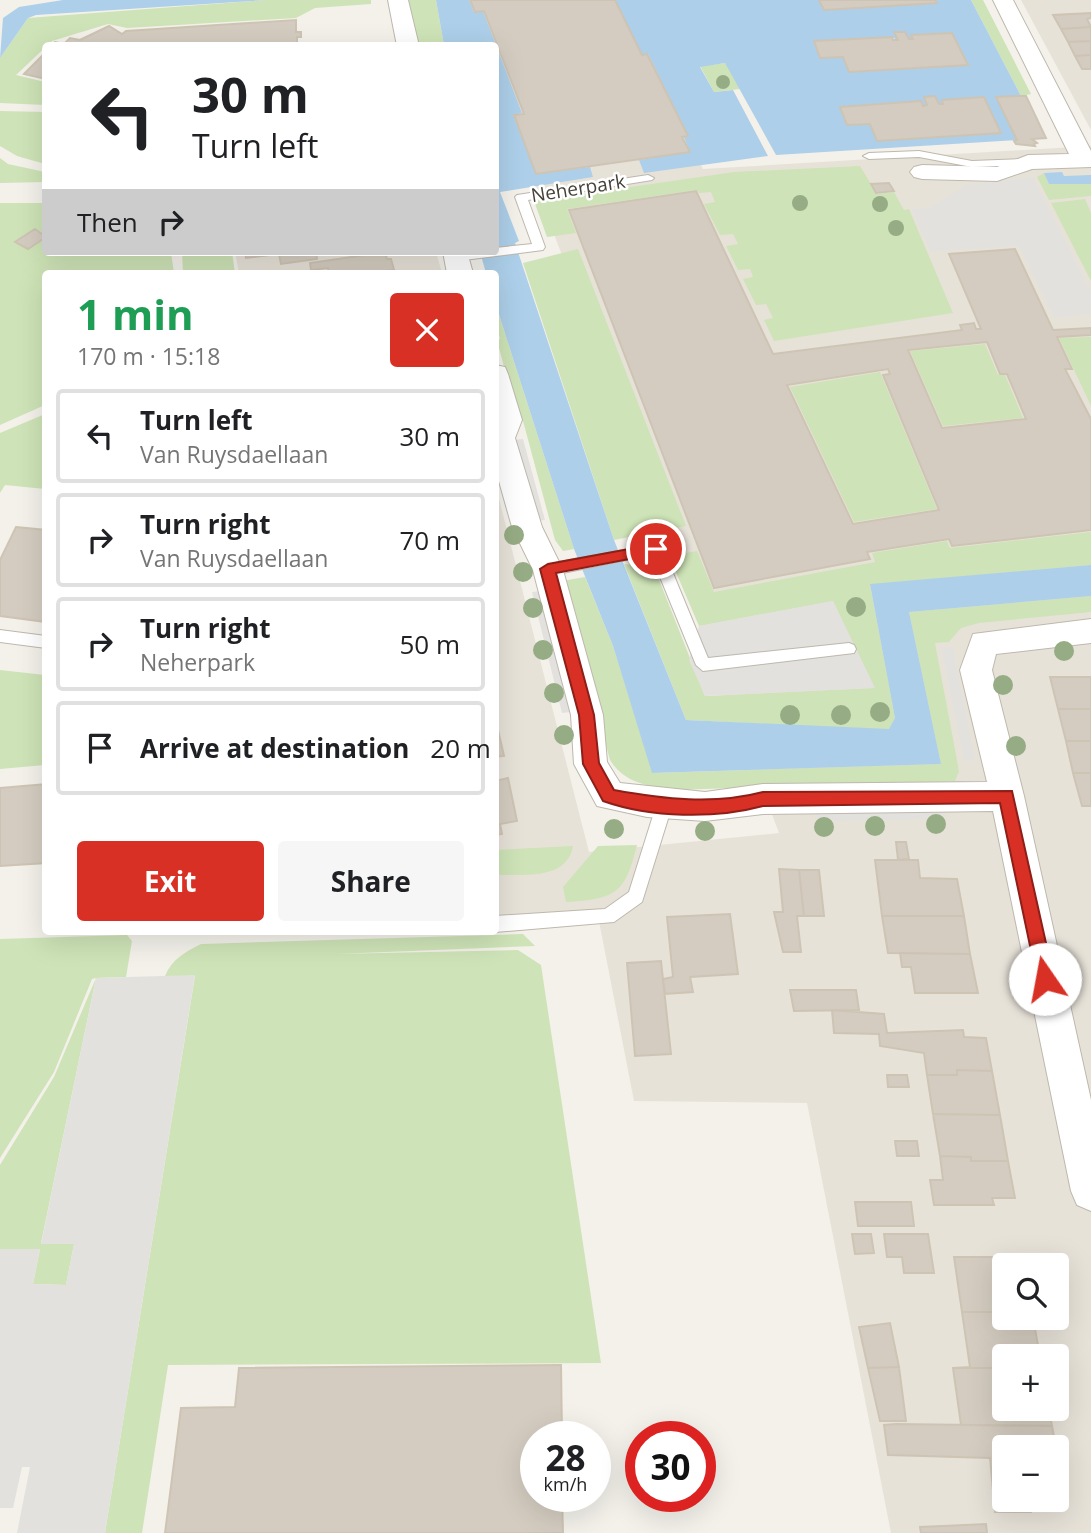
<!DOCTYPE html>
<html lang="en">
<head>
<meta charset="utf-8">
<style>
  :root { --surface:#fff; --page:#f6f6f6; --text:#202124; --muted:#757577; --line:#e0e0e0; --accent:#d93025 }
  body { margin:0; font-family:"Open Sans",sans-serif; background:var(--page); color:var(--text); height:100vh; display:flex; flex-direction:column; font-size:26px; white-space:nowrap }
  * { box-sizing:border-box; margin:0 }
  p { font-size:23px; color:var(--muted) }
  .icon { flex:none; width:38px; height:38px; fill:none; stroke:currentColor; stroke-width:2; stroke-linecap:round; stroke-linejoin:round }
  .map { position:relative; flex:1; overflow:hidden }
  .panel { position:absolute; left:42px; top:270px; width:457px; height:665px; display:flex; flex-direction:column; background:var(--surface); border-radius:7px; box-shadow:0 7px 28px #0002 }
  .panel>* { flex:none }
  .guide { position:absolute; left:42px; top:42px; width:457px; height:214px; border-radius:7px; box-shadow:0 7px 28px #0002; background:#fff; color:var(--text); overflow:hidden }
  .buttons { position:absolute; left:992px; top:1253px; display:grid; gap:14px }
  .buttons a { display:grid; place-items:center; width:77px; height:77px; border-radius:7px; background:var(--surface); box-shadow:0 7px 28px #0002; font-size:35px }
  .speed { position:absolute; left:520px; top:1421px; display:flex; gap:14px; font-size:35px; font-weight:700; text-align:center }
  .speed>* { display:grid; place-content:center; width:91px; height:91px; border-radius:50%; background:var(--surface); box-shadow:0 7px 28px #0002; line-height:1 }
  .speed small { font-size:18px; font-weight:400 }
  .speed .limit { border:10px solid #d22; background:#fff; color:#111 }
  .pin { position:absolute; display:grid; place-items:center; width:60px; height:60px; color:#fff; margin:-30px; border:4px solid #fff; border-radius:50%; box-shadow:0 2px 7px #0007 }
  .me { position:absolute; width:77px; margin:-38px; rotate:348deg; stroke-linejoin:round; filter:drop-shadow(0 0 5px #0008) }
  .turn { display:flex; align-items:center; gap:24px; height:147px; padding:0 35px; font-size:32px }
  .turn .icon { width:91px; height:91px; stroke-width:2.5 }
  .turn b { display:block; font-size:49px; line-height:60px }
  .then { display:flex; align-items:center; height:66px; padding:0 35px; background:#0003; gap:14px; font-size:26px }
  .round { display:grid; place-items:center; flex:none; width:74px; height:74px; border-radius:7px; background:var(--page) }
  .headline { display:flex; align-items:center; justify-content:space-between; height:119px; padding:0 35px }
  h1 { font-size:42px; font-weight:700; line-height:52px; color:#1e9e55 }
  .action { display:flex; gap:14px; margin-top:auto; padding:14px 35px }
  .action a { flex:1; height:80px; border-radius:7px; background:var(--accent); color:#fff; font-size:28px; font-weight:700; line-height:80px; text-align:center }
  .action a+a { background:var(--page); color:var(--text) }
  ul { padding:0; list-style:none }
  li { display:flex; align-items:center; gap:21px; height:94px; margin:0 14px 10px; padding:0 21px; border:4px solid var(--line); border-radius:7px }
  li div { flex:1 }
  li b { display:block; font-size:26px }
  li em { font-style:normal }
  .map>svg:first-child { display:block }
  .residential { fill:#e7e2d8; fill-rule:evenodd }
  .green { fill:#cee3b7 }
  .parking { fill:#e2e1de }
  .water { fill:#adcfe9; fill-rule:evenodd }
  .building { fill:#d4ccc0; stroke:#cec4b4; stroke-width:2; fill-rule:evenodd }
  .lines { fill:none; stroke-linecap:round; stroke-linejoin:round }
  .service-casing { stroke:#beb8ad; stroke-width:2 }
  .minor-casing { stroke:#beb8ad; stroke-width:2 }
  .service { fill:#fff; fill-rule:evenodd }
  .minor { fill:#fff; fill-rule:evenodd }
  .tree { fill:#96ac84 }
  .route { fill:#d93025; stroke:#8d1f18; stroke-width:2 }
  .labels { text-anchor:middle; stroke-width:5; stroke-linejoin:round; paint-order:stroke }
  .far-street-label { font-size:19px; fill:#464139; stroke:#fff }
</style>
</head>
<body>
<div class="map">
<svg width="1091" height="1533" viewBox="0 0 1091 1533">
  <rect width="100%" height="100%" fill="#f3f1ea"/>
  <path class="residential" d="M618,0L703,169L1091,146V1533H891L807,1103L634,1101L597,911L495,919V483L589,852L779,833L495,77V46L467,1ZM1004,1265H1057V1318H1004ZM1004,1356H1057V1409H1004ZM1004,1447H1057V1500H1004Z
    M1021,0H1091V130Z
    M235,252H436L442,273H239Z"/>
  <path class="green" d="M267,0H371V4L315,8L296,18L127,28L108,24L52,41L16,75L45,82V105L0,103V58L28,18Z
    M405,0H436L444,45H418Z
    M971,0H983L1031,94L1021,96Z
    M726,63L740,89L714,92L700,66Z
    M0,111L45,112V164L17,156L0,146Z
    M0,158L8,164L45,172V182L0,183Z
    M860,166L877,194L894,192L904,210L909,209L953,313L774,341L764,320L773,318L766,304L756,305L743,279L753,277L750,269L738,270L726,246L738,244L733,234L720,235L704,204L715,202L711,192L699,193L696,190L567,209L576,233L547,237L534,201L734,172Z
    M1044,173L1049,184H1091V196L1049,200L1037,177Z
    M1085,199L1091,213V281L1051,203Z
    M0,203H45L46,252H171L174,273H46L45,405L0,425Z
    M578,249L686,526L614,540L523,263Z
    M182,252H232L235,273H183Z
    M495,302L574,549L563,551L555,540L523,421H518L497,340L500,339L495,321Z
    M1091,337V406L1059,338Z
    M985,344L998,375H1005L1023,418L943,426L910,351Z
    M880,372L937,509L854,522L790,387Z
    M45,414V489L5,485L0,493V433Z
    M1091,532V565L870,585L895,718L889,730L686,720L624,564L654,567L705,696L874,688L833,601L699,626L669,556L697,551L714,592L875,562L872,553L947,541L950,548Z
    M585,577L613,646L653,773L941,764L909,612L1091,596V612L979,623L961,628L949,642L935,643L959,771L955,781L673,790C648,786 624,783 610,760L562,581Z
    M0,670L45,675V765L0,769Z
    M637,845C625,893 617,899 566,902L563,887L598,846Z
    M573,846C567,881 523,874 495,875V850Z
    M523,934L535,946L336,954L518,950L541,965L601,1363L168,1365L142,1533H105L195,976H165C172,959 185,952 201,944Z
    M127,935L132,941L126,977L96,978L41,1243L74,1244L66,1285L33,1284L40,1249H0V1165L54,1077L96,978L92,979L54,1072L0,1158V939Z"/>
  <path class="parking" d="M1033,177L1091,292V314L1054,318L1019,246L931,252L911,209L928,208L967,185Z
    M523,439L545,520L536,521L514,440Z
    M541,591L570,712L562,713L532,592Z
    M833,601L875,688L705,696L689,660L699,626Z
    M941,647H953L975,761L964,760Z
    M943,809L945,819L818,821L816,811Z
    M195,975L105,1533H17L30,1467H22L13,1508H0V1249H40L33,1284L66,1285L74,1244H41L96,978Z"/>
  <path class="water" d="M63,0H267L36,15L28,18L0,58L3,18L19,7Z
    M436,0H469L474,12L483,11L522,113L513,115L536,174L590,167L593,177L500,192L519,241L515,243L614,540L686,720L889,729L895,718L870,584L1091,565V596L909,612L941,764L652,773L613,646L574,549L495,302V273H486L480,252H495V46L444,45Z
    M615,0H819L824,10L936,3L935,0H971L1021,96L997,98L1017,140L776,155L725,63L700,67L714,92L733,90L768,156L644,173L639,160L690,152L684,137L688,136L648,54L642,55ZM895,32H905L909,39H913L912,35L951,33L967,65L850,72L843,57L821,58L814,42L891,37L898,40ZM935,96L939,104H943L942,100L984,97L1001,132L870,124L847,125L840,107L921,101L923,106L927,105L924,97Z
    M1062,172L1064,176L1091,175V184H1049L1044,173Z"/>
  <path class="building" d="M470,0H615L642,55L647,54L688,136L682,137L690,152L536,174L514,115L524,114L484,11L475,12Z
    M819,0H935L937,3L824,10Z
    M1091,13V18L1087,19L1091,27L1061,29L1053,15Z
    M296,20V32H301V37H297V46H51L55,42L64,44L70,38L80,40L109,26L122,34L126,31Z
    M1091,27V41L1068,42L1061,29Z
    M894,32H905L909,39H913L911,35L952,33L968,65L849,72L843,57L820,58L814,41L892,37L893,40H898Z
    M1091,41V55L1075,56L1068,42Z
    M46,52V79L24,74Z
    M1091,55V69H1082L1075,56Z
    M935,96L939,104H943L942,100L984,97L1001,133L877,141L870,124L847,125L840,107L921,101L923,106L927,105L924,97Z
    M1021,96H1026L1046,138L1032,139L1037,143L1034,144L1035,146L1016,144L1014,141L1017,140L996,97Z
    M889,183L894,191L876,193L871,184Z
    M696,191L773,354L962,330L960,325L974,323L976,329H981L949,254L1015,249L1053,330L1091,328V335L1057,337L1072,369H1065L1091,419V530L952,546L949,539L867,552L870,559L714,588L569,210ZM987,342L1000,374H1007L1026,419L942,428L908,350ZM888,369L890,374L883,375L939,510L853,524L787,385Z
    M35,229L46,237L28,249L15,242Z
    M245,252H295L246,258Z
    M316,252L317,259L281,264L279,254Z
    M385,252L387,259H391L394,270L373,273H329L328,268L311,270L310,263Z
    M16,527L46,530V622L0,616V560Z
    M1050,677H1091V709H1058Z
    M1058,709H1091V741H1066Z
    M495,717L504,756L495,757Z
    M1066,741H1091V773H1073Z
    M1073,773H1091V806H1082Z
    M508,778L517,821L500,824L502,834L495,835V781Z
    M46,784V863L0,866V788Z
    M896,842H906L909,859L898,860Z
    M875,860H918L920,878L957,879L964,916H882Z
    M779,869L799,870L804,916H797L801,952H783L774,912H783Z
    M799,870H819L824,916H804Z
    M730,914L738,974L690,977L693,992L665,994L663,979L673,977L667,917Z
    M882,916H964L970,954L888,953Z
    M900,953L970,954L978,993H915L911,967H902Z
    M661,961L671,1054L635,1056L627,963Z
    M790,990H856L859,1010L794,1011Z
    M832,1010L884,1014L887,1033L963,1030L964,1037L986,1038L992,1071L957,1070V1075H927L924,1053L880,1046L879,1034L834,1033Z
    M957,1070L992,1071L1000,1115L933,1114L927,1075H957Z
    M887,1075H907L909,1087H888Z
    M933,1114L1000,1115L1008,1161H971V1157L940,1156Z
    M895,1141H917L919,1156H897Z
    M940,1156L971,1157V1161H1008L1015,1198H992L994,1205H934L930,1180H943Z
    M855,1202H911L914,1226H858Z
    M852,1234H871L874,1253L855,1254Z
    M884,1234H928L934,1273H904L902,1257H887Z
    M954,1257H1022L1023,1265H1004V1312H962Z
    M962,1312H1004V1318H1033L1040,1356H1004V1368H953L970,1367Z
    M890,1323L899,1367L868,1368L859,1327Z
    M561,1365L562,1437H536V1496H562L563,1533H165L181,1408L235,1407L239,1368Z
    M899,1367L906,1421H880L868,1368Z
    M953,1368H1004V1409H1049L1052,1426L961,1425Z
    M896,1424L1052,1426L1056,1447H1004V1500H1029L1031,1512H995L990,1458L888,1455L884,1425Z
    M986,1524L987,1533H921L920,1527Z"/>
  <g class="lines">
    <g class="service-casing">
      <path id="service" d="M919,151L972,161L1028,159L1034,162L1028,165L972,167L919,157L869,159L863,156L869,153Z
        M648,175L654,178L652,180L528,200L545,247L543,250L456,261L450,257L452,254L465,252H495V248L532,244L515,197L517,195Z
        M656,544L663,549L708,658L849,643L854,645L856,649L854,653L703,671L696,665L651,555L548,576L541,570L548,564Z
        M0,630L46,636V648L0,642Z
        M664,799L670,801L672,806L642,902L614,922L495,932L493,931H495V916L605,909L629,892L656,806L658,801Z"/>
    </g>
    <g class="minor-casing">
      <path id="minor" d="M388,0H408L419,46H397Z
        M993,0H1013L1091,151V167L1032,169L997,181L922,179L914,177L910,172L914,167L922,165L997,167L1028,155L1069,154Z
        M443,252H467L473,273H447Z
        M495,365L505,367L508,374L522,420L515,438L542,527L563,570L603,715L607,762L620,783L705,792L763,784L987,782L960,670L973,634L1091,619V643L996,654L992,670L1024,796L1091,1100V1211L1077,1205L1071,1191L993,811L763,814L705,821L647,817L597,806L574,764L571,715L533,570L512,527L495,467Z"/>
    </g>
    <use href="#service" class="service"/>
    <use href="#minor" class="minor"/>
  </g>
  <g class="tree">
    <circle cx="723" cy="82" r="7"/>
    <circle cx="800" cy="203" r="8"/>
    <circle cx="880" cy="204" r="8"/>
    <circle cx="896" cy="228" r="8"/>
    <circle cx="514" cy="535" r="10"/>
    <circle cx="523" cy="572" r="10"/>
    <circle cx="856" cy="607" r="10"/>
    <circle cx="533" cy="608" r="10"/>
    <circle cx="543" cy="650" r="10"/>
    <circle cx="1064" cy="651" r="10"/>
    <circle cx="1003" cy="685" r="10"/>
    <circle cx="554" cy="693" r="10"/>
    <circle cx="880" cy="712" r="10"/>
    <circle cx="790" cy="715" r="10"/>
    <circle cx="841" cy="715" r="10"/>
    <circle cx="564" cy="735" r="10"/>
    <circle cx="1016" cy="746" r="10"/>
    <circle cx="936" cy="824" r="10"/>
    <circle cx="875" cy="826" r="10"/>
    <circle cx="824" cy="827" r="10"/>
    <circle cx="614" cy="829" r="10"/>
    <circle cx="705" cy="831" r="10"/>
  </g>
  <path class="route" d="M656,544L661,545V553L556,573L594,715L599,763L614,790C663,799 714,805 763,792L1012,791L1054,979L1052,984H1039L1037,979L1000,803L763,806C715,819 651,818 603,801L583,764L579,715L540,569L548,564Z"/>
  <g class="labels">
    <g class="far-street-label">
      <text transform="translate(578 188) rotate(-9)" y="7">Neherpark</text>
    </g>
  </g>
</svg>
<div class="buttons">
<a><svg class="icon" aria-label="search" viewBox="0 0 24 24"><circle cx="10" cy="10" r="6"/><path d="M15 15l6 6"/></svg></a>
<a>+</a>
<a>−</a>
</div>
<div class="speed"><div>28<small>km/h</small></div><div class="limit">30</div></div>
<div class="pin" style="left:656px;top:549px;background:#d93025"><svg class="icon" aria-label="arrive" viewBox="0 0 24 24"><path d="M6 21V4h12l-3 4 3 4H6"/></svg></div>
<svg class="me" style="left:1045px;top:979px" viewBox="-20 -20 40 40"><circle r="19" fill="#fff"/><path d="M0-13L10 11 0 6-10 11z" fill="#d93025"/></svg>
<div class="guide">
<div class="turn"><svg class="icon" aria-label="left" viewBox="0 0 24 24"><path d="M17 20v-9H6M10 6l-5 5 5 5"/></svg><div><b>30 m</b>Turn left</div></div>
<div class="then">Then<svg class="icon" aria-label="right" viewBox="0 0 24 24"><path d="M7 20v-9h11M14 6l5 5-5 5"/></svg></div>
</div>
<section class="panel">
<div class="headline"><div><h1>1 min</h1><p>170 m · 15:18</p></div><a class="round" style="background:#d93025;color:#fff"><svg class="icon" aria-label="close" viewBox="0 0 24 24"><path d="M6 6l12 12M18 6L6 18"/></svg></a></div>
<ul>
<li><svg class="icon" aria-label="left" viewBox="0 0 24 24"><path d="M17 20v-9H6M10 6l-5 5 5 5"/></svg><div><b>Turn left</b><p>Van Ruysdaellaan</p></div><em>30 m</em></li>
<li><svg class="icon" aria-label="right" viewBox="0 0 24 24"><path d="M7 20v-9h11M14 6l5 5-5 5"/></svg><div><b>Turn right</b><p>Van Ruysdaellaan</p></div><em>70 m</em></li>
<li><svg class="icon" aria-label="right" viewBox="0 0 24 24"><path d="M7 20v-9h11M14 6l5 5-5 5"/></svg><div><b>Turn right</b><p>Neherpark</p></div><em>50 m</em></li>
<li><svg class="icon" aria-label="arrive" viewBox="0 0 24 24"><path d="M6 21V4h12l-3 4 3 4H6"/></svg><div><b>Arrive at destination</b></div><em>20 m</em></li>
</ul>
<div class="action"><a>Exit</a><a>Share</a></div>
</section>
</div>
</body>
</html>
